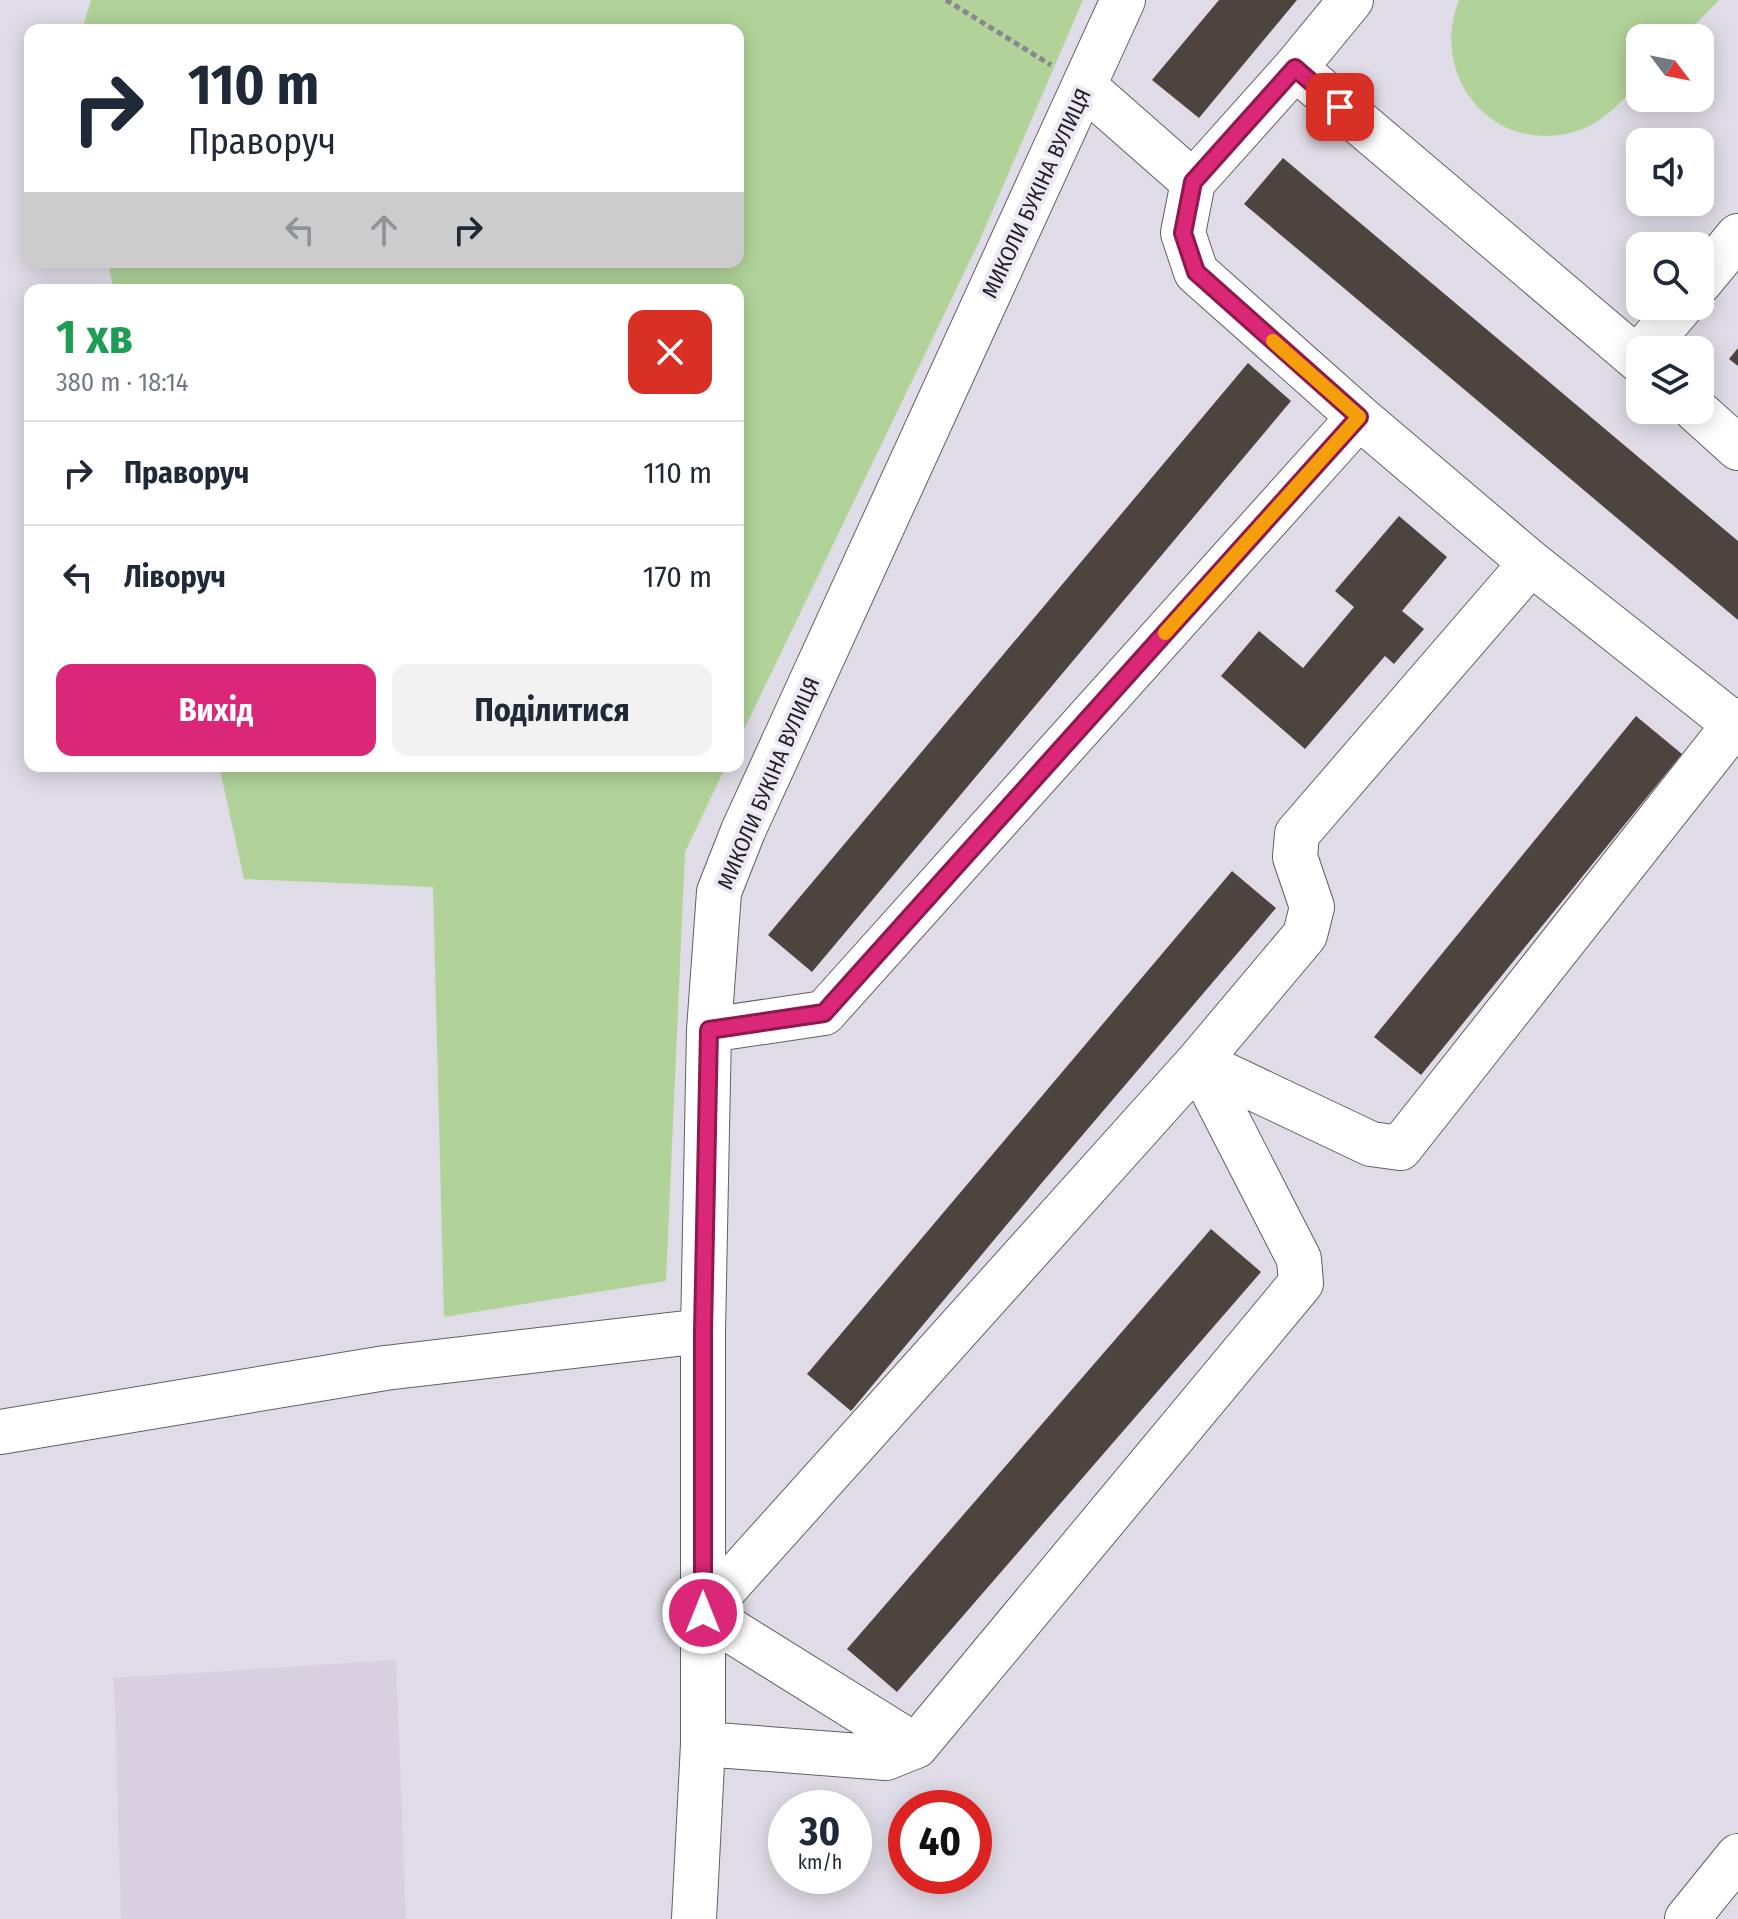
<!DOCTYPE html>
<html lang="uk">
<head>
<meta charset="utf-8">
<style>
  :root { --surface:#fff; --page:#f2f2f3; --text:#1f2937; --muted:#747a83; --line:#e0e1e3; --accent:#db2777 }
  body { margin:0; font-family:"Fira Sans Condensed",sans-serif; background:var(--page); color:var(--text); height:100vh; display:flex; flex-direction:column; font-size:30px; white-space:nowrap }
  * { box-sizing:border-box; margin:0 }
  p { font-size:26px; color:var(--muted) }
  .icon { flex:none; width:44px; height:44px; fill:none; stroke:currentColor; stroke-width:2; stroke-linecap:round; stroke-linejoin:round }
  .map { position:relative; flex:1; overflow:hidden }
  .details { position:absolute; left:24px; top:284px; width:720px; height:488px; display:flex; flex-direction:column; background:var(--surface); border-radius:16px; box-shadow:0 4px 20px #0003 }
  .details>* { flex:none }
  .top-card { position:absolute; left:24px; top:24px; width:720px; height:244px; border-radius:16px; box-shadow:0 4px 20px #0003; background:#fff; color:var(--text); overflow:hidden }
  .needle { width:52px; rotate:122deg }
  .buttons { position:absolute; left:1626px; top:24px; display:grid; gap:16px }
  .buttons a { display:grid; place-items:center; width:88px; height:88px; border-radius:16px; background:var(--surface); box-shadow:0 4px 20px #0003; font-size:40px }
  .speed { position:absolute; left:768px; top:1790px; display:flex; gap:16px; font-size:40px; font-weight:700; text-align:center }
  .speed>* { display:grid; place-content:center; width:104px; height:104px; border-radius:50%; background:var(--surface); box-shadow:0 4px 20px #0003; line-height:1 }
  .speed small { font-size:20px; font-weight:400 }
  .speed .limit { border:12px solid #d22; background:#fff; color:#111 }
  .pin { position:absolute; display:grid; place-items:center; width:68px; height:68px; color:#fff; margin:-34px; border-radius:16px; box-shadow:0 4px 12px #0006 }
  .me { position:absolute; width:88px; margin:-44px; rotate:0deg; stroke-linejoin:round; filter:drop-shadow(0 0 6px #0008) }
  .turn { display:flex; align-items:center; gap:28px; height:168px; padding:0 32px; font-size:36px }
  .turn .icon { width:104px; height:104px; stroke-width:2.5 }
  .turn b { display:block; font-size:56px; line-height:68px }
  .lanes { display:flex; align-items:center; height:76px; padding:0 32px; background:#0003; justify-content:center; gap:40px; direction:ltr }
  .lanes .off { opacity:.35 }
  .round { display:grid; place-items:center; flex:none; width:84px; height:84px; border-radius:16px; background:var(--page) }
  .overview { display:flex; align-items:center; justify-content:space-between; height:136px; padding:0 32px }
  h1 { font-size:48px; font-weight:700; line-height:60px; color:#1e9e55 }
  .action { display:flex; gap:16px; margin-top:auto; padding:16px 32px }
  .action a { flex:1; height:92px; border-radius:16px; background:var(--accent); color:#fff; font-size:32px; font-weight:700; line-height:92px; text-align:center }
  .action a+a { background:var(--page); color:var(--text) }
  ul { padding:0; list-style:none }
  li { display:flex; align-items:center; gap:24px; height:104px; padding:0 32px; border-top:2px solid var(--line) }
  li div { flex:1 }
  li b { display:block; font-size:30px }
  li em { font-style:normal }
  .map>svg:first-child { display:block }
  .built { fill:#d6d0e1 }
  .green { fill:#b1d399 }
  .building { fill:#4d443f }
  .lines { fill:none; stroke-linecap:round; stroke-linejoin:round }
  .minor-casing { stroke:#635f68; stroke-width:46 }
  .path { stroke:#89868e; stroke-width:5; stroke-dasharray:6 4; stroke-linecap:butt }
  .minor { stroke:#fff; stroke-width:44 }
  .route-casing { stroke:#8e194d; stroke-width:20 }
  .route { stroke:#db2777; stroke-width:14 }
  .slow { stroke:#f59e0b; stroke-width:14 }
  .labels { text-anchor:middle; stroke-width:8; stroke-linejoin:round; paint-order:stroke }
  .street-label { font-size:22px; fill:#201f23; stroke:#ede9f4 }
</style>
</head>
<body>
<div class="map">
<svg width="1738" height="1919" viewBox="0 0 1738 1919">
  <rect width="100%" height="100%" fill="#e0dce7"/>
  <path class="built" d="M396,1660L406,1919H121L114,1678Z"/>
  <path class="green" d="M91,0H1083L979,242L738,742V290H114L108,262H738V30H82Z
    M1459,0H1719L1682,38H1640V82C1622,101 1603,123 1577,131C1495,157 1428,78 1459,0Z
    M219,766H726L685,852L666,1281L444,1317L433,887L244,879Z"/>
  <path class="building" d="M1219,0H1297L1199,118L1152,80Z
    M1283,158L1738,541V620L1244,204Z
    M1738,348V366L1729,359Z
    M1248,363L1291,401L812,972L768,935Z
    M1399,516L1447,557L1402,611L1424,629L1394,664L1385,656L1305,749L1221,676L1259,631L1303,668L1354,607L1335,591Z
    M1636,716L1682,754L1421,1075L1374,1037Z
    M1232,871L1276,908L1040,1185L851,1411L807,1374Z
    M1211,1229L1261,1272L897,1692L847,1649Z"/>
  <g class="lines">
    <g class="minor-casing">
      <path id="minor" d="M1295,68L1640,361
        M1085,87L1193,182
        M1700,282L1738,236
        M1644,350L1681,306
        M1696,410L1738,448
        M1359,417L1531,563L1734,724
        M709,1030L824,1013L1359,417L1196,272L1183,233L1193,182L1295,68L1351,0
        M1198,1062L1371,1144L1400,1148L1738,720
        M0,1432L385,1368L703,1331
        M703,1744L886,1758L916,1746L1301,1283L1299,1259L1198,1062
        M916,1746L703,1613L1198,1062L1305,935L1312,907L1295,857L1297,834L1531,563
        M694,1919L703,1744V1331L709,1030L719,892L743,831L1123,0
        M1687,1919L1738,1856"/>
    </g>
    <path class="path" d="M946,0L1051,65"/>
    <use href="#minor" class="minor"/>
  </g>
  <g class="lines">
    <g class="route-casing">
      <path id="route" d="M703,1613V1331L709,1030L824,1013L1359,417L1196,272L1183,233L1193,182L1295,68L1340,107"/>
    </g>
    <use href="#route" class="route"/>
    <path class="slow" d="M1165,633L1359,417L1273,341"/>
  </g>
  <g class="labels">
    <g class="street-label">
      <text transform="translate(1036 193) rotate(-65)" y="8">МИКОЛИ БУКІНА ВУЛИЦЯ</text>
      <text transform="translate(768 783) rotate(-67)" y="8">МИКОЛИ БУКІНА ВУЛИЦЯ</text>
    </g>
  </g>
</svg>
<div class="buttons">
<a><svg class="needle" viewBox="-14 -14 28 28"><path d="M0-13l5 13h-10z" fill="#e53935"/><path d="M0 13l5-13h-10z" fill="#747a83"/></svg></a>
<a><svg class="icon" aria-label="sound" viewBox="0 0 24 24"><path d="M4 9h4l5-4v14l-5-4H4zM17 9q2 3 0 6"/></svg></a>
<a><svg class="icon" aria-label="search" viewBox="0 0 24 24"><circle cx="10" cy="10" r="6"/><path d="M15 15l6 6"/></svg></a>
<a><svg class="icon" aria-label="layers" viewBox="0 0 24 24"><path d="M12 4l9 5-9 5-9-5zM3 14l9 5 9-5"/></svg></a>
</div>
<div class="speed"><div>30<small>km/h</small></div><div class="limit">40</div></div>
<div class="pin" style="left:1340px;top:107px;background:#d93025"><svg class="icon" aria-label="arrive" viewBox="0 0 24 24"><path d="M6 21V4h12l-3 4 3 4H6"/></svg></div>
<svg class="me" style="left:703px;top:1613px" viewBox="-20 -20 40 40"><circle r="17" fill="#db2777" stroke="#fff" stroke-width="3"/><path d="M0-11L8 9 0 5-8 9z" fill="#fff"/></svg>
<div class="top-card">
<div class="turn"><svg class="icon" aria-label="right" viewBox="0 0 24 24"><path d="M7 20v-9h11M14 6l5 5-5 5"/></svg><div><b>110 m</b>Праворуч</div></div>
<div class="lanes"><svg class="icon off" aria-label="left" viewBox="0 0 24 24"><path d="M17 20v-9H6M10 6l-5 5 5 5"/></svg><svg class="icon off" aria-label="ahead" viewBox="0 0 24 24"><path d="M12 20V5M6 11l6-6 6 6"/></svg><svg class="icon" aria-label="right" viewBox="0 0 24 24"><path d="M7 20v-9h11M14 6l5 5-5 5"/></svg></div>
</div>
<section class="details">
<div class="overview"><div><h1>1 хв</h1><p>380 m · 18:14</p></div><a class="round" style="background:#d93025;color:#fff"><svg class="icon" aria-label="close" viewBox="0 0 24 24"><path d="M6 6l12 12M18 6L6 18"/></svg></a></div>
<ul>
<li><svg class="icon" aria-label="right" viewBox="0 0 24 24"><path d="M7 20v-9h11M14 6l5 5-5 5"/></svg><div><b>Праворуч</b></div><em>110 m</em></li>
<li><svg class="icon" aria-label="left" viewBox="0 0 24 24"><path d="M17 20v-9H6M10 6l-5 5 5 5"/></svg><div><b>Ліворуч</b></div><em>170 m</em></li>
</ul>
<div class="action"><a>Вихід</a><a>Поділитися</a></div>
</section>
</div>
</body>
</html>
